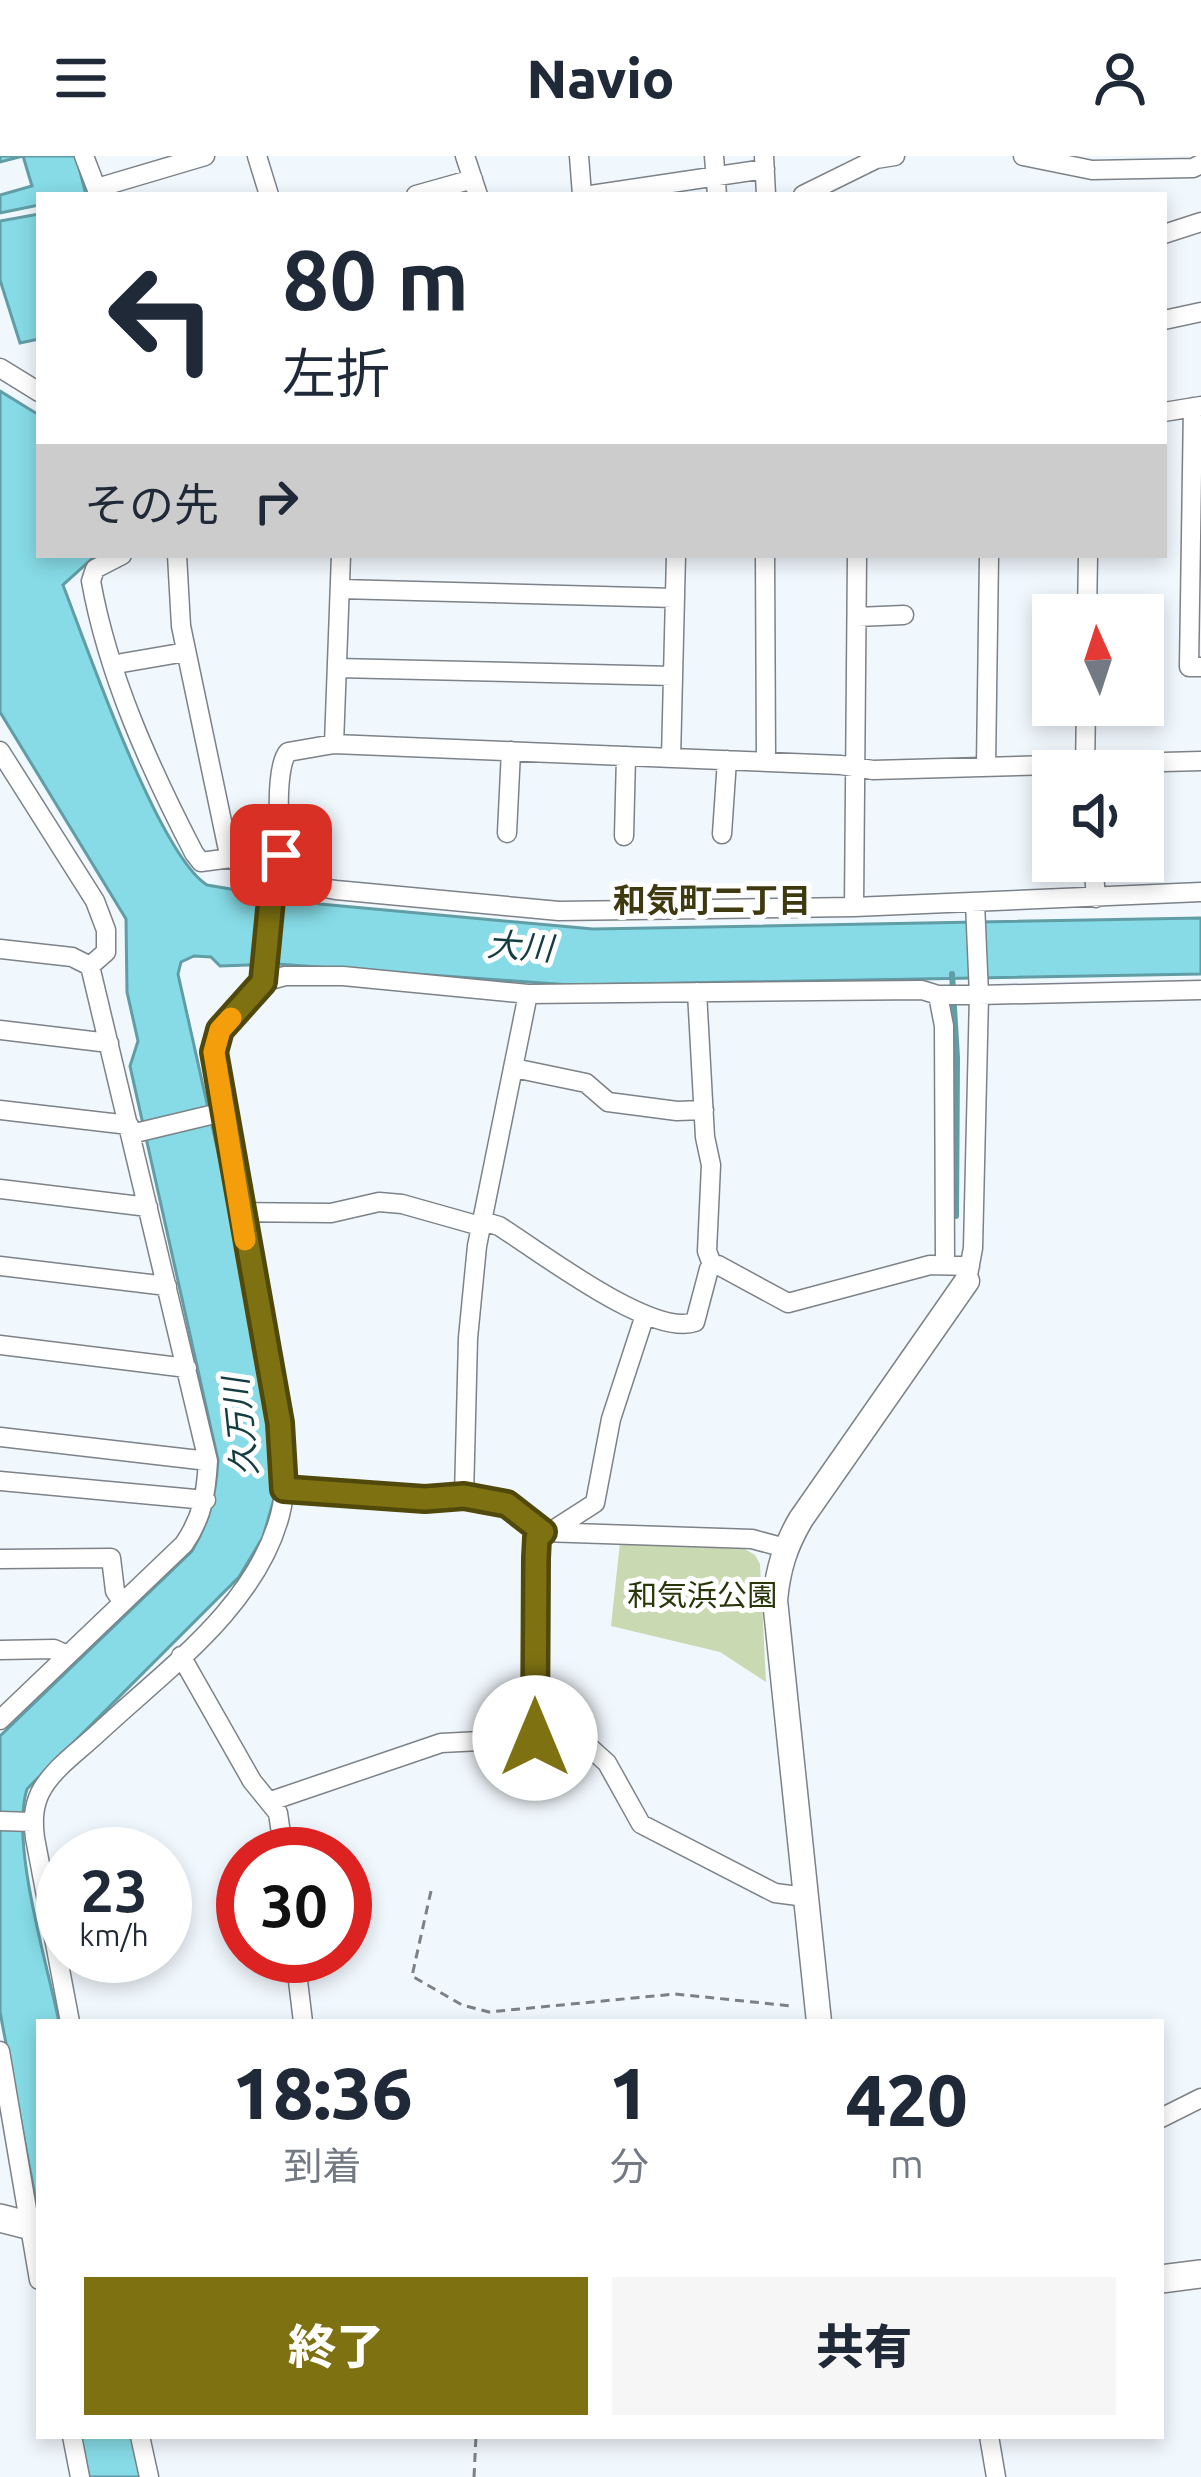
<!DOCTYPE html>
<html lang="ja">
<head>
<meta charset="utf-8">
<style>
  :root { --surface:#fff; --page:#f6f6f7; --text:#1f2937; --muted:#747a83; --accent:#7d7111 }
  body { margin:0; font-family:Ubuntu,"Noto Sans JP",sans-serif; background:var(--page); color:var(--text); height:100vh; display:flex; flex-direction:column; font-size:45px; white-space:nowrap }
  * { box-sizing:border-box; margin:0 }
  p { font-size:39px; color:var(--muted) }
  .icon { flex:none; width:66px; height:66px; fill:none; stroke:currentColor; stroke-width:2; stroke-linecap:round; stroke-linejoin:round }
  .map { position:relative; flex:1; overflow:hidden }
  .details { position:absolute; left:36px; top:1863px; width:1128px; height:420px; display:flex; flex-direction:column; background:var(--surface); border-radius:0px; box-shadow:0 6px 18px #0003 }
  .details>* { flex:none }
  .hud { position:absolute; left:36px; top:36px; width:1131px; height:366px; border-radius:0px; box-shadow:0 6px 18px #0003; background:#fff; color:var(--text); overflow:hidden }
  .needle { width:78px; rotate:357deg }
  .buttons { position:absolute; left:1032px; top:438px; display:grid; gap:24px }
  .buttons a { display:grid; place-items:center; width:132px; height:132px; border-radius:0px; background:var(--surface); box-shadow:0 6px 18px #0003; font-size:60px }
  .speed { position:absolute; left:36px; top:1671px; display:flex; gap:24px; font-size:60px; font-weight:700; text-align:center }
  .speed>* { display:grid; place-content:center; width:156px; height:156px; border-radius:50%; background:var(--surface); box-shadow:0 6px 18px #0003; line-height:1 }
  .speed small { font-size:30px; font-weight:400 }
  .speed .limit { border:18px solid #d22; background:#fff; color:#111 }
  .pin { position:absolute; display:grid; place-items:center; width:102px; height:102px; color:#fff; margin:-51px; border-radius:24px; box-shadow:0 6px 18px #0006 }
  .me { position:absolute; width:132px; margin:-66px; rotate:0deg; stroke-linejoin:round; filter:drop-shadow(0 0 9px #0008) }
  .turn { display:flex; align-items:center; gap:42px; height:252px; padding:0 48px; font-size:54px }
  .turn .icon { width:156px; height:156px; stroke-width:2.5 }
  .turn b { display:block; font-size:84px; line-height:102px }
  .then { display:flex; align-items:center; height:114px; padding:0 48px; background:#0003; gap:24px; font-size:45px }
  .eta { display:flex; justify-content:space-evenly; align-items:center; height:204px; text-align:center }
  .eta b { font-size:72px; font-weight:800; line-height:84px }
  .button { display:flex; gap:24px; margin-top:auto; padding:24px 48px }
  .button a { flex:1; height:138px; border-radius:0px; background:var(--accent); color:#fff; font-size:48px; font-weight:800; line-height:138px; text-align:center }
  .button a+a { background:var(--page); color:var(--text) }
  header { display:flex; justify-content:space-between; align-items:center; height:156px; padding:0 48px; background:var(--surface); font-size:54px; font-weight:800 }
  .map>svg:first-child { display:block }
  .green { fill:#c9d9b2 }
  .water { fill:#86dbe6; stroke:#619da6; stroke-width:3 }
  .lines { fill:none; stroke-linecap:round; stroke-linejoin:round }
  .stream { stroke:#619da6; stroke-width:6 }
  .street-casing { stroke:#7c8287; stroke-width:21 }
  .secondary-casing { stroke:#7c8287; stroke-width:27 }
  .primary-casing { stroke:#7c8287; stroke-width:30 }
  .path { stroke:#7c8184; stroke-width:3; stroke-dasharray:9 6; stroke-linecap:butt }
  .street { stroke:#fff; stroke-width:18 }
  .secondary { stroke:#fff; stroke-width:24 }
  .primary { stroke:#fff; stroke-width:27 }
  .route-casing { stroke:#51490b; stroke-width:30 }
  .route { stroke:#7d7111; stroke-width:21 }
  .slow { stroke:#f59e0b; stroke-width:21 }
  .labels { text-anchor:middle; stroke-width:10; stroke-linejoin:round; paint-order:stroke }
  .park-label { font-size:30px; fill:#28360a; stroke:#fff }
  .neighbourhood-label { font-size:33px; font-weight:bold; fill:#3f390f; stroke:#fff }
  .water-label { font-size:33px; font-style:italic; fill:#143d41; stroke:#fff }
</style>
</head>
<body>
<header><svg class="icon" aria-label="menu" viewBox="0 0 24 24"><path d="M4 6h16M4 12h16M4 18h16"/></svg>Navio<svg class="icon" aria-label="person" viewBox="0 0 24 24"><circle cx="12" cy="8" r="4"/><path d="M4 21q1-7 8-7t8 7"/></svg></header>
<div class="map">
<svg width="1201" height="2321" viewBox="0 0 1201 2321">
  <rect width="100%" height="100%" fill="#f1f8fd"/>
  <path class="green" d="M620,1386L743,1392L755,1399L760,1408L766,1526L720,1496L611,1470Z"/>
  <path class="water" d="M0,0H76L86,39H39V49L0,57V39L32,30L23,0L0,6Z
    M39,58V183L20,187L0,124V65Z
    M0,235L39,259V399H96L63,429C87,491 158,698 207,729L320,748L593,773L1201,762V818L570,829L277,808L220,810L211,801L194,800L181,806L178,818L250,1139L276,1295L274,1343L263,1381L239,1421L27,1633C10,1687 47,1807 59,1866H39V2061L0,1856V1580L192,1395C210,1365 216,1338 218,1304L130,910L138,885L127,836L126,763L0,556Z
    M80,2280H133L142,2321H89Z"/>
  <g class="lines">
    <path class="stream" d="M952,818L957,902L956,1060"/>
    <g class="street-casing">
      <path id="street" d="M84,0L99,39
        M257,0L269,39
        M465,0L478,39
        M579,0L582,39
        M714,0L717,39
        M764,0L766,39
        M1023,0L1092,14L1193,12L1201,8
        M97,32L205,0
        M416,39L473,23
        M591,39L765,13
        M803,39L876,3L895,0
        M1164,78L1201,66
        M1164,164L1201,156
        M0,212L39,236
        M1193,251L1189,511H1201
        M1164,256L1201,250
        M122,399L95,413L91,425C108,520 150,612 194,697L201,706L231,702
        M177,399L181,470L228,694C240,720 264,717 287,722C304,724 319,732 336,734L559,755L854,751L1201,736
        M765,399L766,606
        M340,433L675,442
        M1087,459L1088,399
        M857,461L904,459
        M122,507L186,496
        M337,512L673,520
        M334,588L841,609L873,614L1201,605
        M0,595L95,745L106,774V796L90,810
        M671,602L676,399
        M986,610L989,399
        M1085,615L1086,549
        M507,677L511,595
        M722,678L727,604
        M624,680L626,600
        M1093,705L1096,742
        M287,721C279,699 273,613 288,596L334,588L341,399
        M854,751L857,399
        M0,793L72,801L90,810L208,1305C206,1338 203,1360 184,1388L0,1564
        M263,826L285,820H343L528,838L922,834L938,839H979L1201,834
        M697,836L705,981L711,1009L707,1095L713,1111
        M938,839L944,870L945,1107
        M0,874L109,887
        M514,912L586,927L608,946L677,955L704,954
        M0,954L129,969
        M131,978L223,956
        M0,1033L148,1051
        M240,1056L331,1057L379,1046L402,1048L480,1070
        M482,1065L499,1070C539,1095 652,1182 695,1166L709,1113L718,1109L788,1147L930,1109L970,1110
        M0,1110L167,1130
        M968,1119L973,1092L979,839L975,747
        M0,1189L187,1212
        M0,1281L208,1305
        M0,1325L206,1344
        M284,1333L425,1343L464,1340L507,1349L543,1376L752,1383L785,1392
        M464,1340L468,1182L477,1090L528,838
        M553,1374L595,1347L611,1263L644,1162
        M0,1403L111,1402L115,1435L122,1445
        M0,1494L54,1493L65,1498
        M181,1500L252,1625L278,1657L284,1698
        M535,1582V1402L537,1382L543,1376
        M271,1645L441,1587L558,1581L587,1589L607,1607L641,1668L775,1737L806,1741
        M0,1665L33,1666
        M295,1800L303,1866
        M70,1866L35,1682C33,1666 33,1652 40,1637C52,1613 79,1595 98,1577C164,1515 256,1451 280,1359C288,1329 284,1298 281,1267L214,895L220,874L263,826L273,723
        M0,1895L39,2124
        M1161,1962L1201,1942
        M72,2280L80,2321
        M140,2280L149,2321
        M989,2280L996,2321"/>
    </g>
    <g class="secondary-casing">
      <path id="secondary" d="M819,1866L775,1444C778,1413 785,1390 801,1363L967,1125"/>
    </g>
    <g class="primary-casing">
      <path id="primary" d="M0,2062L39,2072
        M1161,2123L1201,2118"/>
    </g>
    <path class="path" d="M431,1735L412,1820L462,1849L489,1856L675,1838L792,1850
      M474,2321L476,2280"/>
    <use href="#street" class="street"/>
    <use href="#secondary" class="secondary"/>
    <use href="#primary" class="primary"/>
  </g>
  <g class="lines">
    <g class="route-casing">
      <path id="route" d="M281,699L287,722L273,723L263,826L220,874L214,896L280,1267L284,1333L425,1343L464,1340L507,1348L543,1376L537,1382L536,1402L535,1582"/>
    </g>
    <use href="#route" class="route"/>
    <path class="slow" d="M231,862L220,874L214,896L245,1084"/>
  </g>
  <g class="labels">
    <g class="park-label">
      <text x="702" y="1450">和気浜公園</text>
    </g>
    <g class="neighbourhood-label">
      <text x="712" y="756">和気町二丁目</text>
    </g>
    <g class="water-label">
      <text transform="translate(520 790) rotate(4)" y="12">大川</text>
      <text transform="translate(240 1271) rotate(-96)" y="12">久万川</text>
    </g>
  </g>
</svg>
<div class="buttons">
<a><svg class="needle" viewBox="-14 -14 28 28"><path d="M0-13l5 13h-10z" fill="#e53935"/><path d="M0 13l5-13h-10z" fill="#747a83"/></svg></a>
<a><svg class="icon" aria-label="sound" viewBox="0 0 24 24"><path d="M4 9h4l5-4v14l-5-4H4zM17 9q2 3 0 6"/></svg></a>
</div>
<div class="speed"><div>23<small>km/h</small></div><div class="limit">30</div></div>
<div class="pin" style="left:281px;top:699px;background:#d93025"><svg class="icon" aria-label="arrive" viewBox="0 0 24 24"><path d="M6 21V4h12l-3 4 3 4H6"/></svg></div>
<svg class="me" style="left:535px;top:1582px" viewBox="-20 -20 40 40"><circle r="19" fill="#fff"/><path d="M0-13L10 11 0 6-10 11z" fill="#7d7111"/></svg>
<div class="hud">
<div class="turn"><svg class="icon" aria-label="left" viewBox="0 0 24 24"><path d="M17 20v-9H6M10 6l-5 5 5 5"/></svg><div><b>80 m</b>左折</div></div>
<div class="then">その先<svg class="icon" aria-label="right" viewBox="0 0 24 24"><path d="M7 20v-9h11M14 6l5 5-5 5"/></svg></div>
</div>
<section class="details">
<div class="eta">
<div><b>18:36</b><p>到着</p></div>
<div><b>1</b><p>分</p></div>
<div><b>420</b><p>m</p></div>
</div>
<div class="button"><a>終了</a><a>共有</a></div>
</section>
</div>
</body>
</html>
